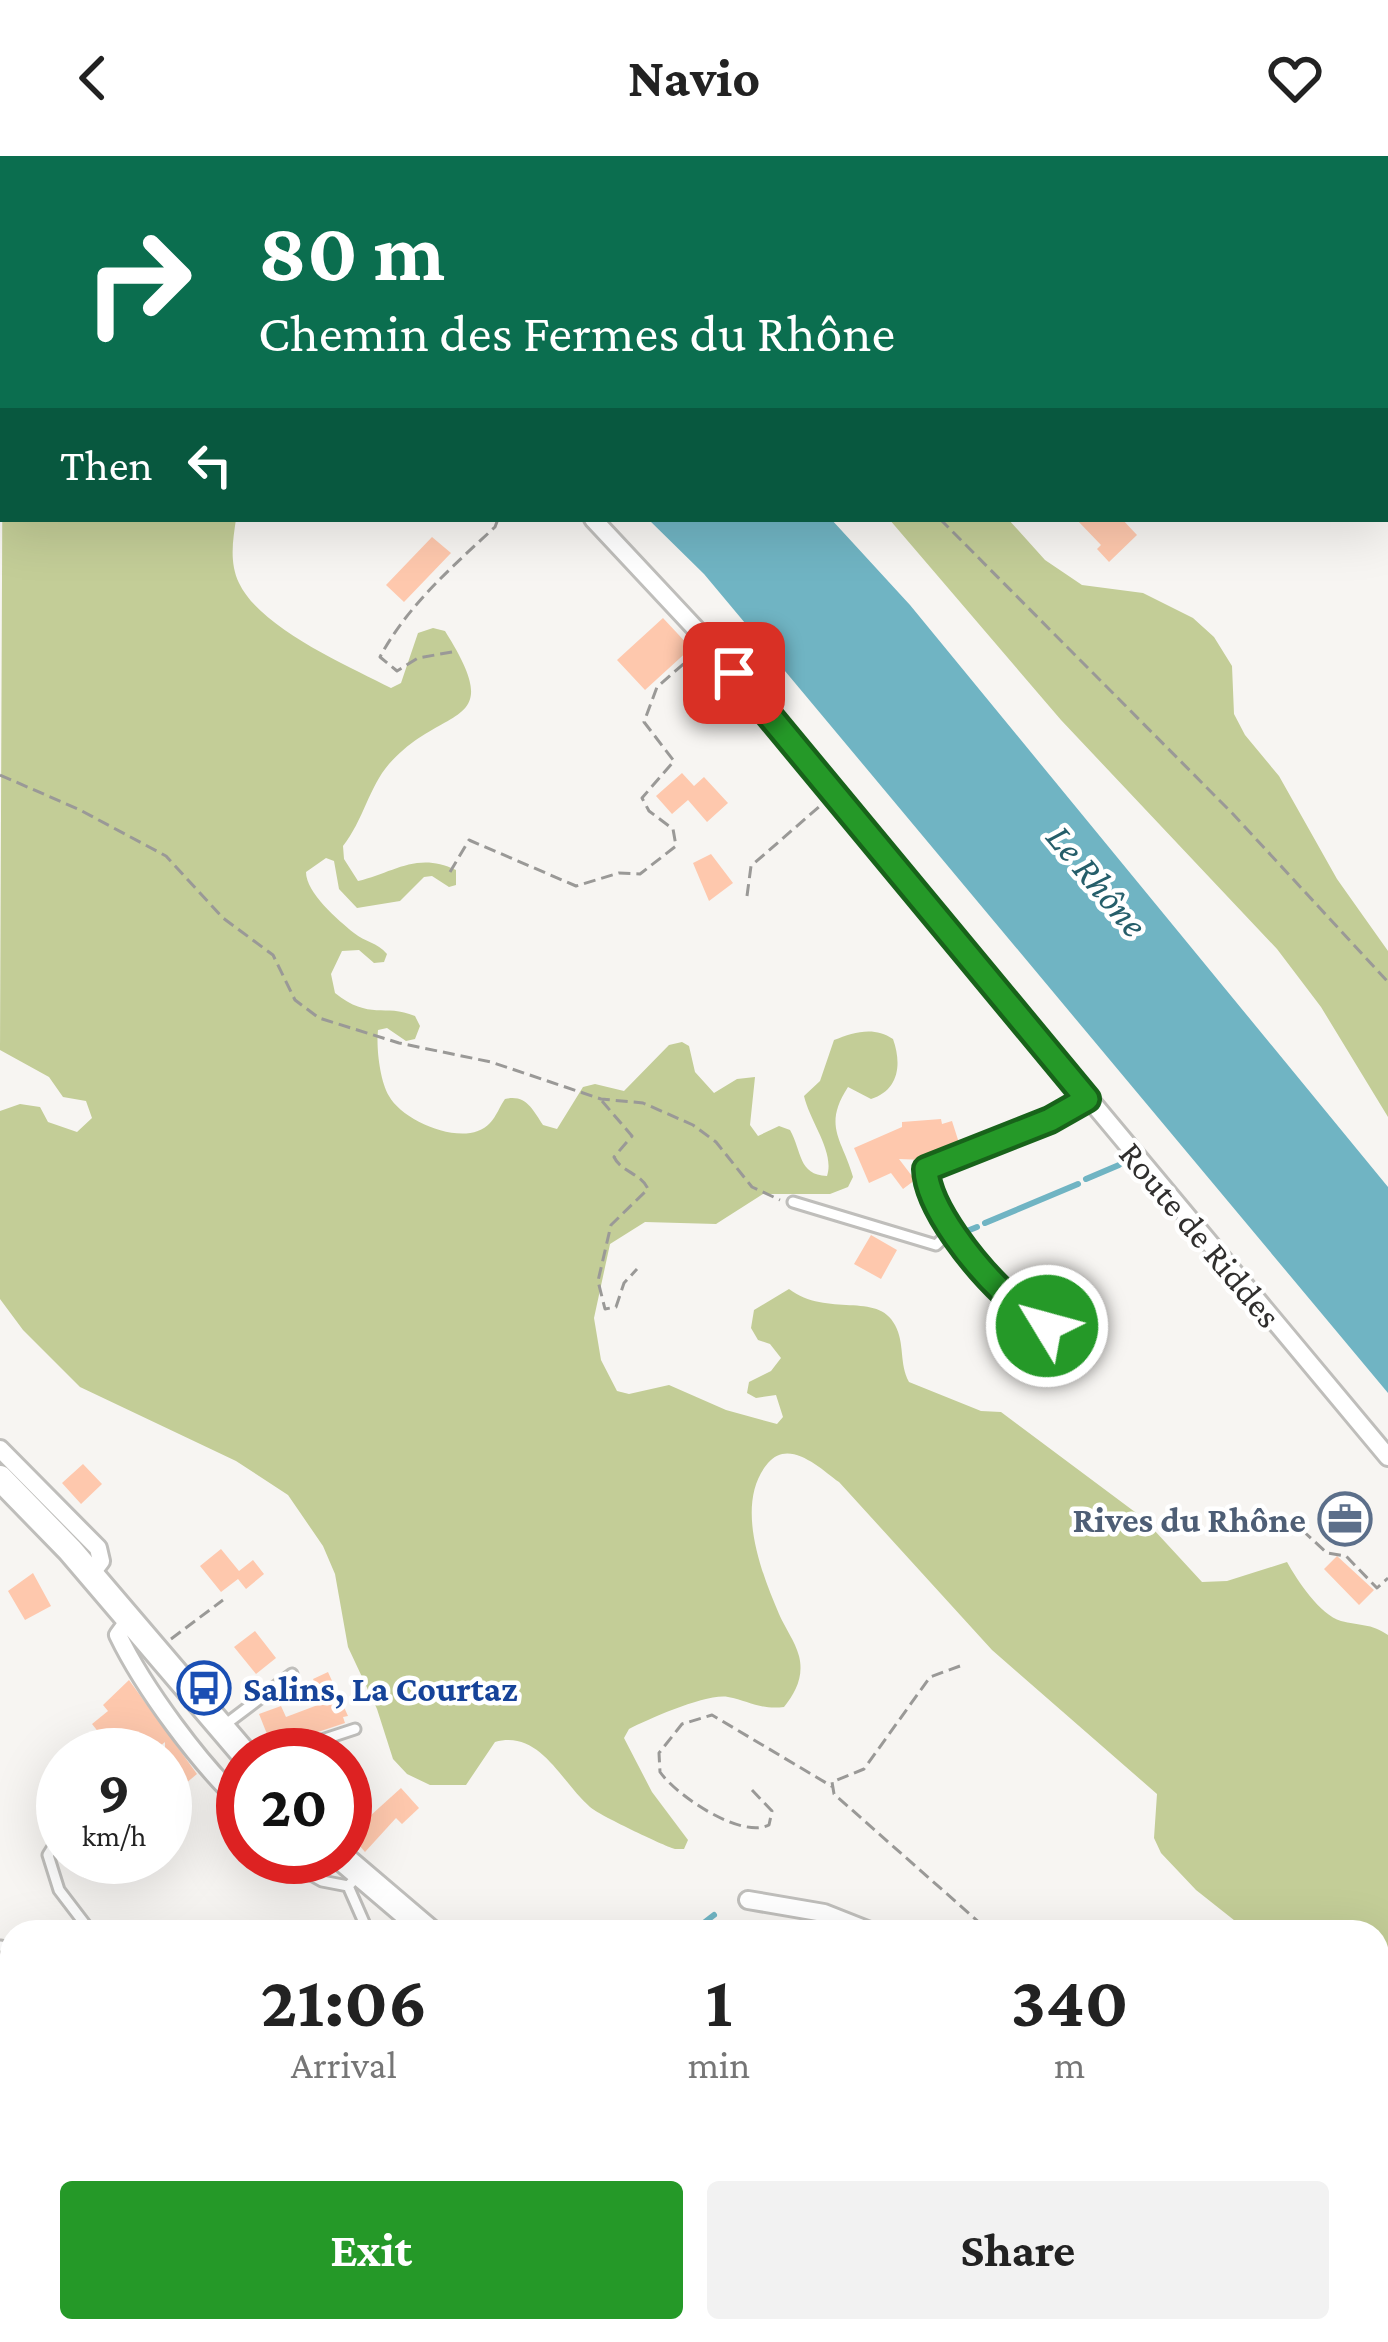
<!DOCTYPE html>
<html lang="en">
<head>
<meta charset="utf-8">
<style>
  :root { --surface:#fff; --page:#f2f2f2; --text:#222; --muted:#767676; --accent:#259928 }
  body { margin:0; font-family:"Crimson Pro",serif; background:var(--page); color:var(--text); height:100vh; display:flex; flex-direction:column; font-size:45px; white-space:nowrap }
  * { box-sizing:border-box; margin:0 }
  p { font-size:39px; color:var(--muted) }
  .icon { flex:none; width:66px; height:66px; fill:none; stroke:currentColor; stroke-width:2; stroke-linecap:round; stroke-linejoin:round }
  .map { position:relative; flex:1; overflow:hidden }
  .side { position:absolute; left:0px; top:1764px; width:1389px; height:423px; display:flex; flex-direction:column; background:var(--surface); border-radius:36px 36px 0 0; box-shadow:0 12px 48px #0002 }
  .side>* { flex:none }
  .top-card { position:absolute; left:0px; top:0px; width:1389px; height:366px; box-shadow:0 12px 48px #0002; background:#0b6e4f; color:#fff; overflow:hidden }
  .speed { position:absolute; left:36px; top:1572px; display:flex; gap:24px; font-size:60px; font-weight:700; text-align:center }
  .speed>* { display:grid; place-content:center; width:156px; height:156px; border-radius:50%; background:var(--surface); box-shadow:0 12px 48px #0002; line-height:1 }
  .speed small { font-size:30px; font-weight:400 }
  .speed .limit { border:18px solid #d22; background:#fff; color:#111 }
  .pin { position:absolute; display:grid; place-items:center; width:102px; height:102px; color:#fff; margin:-51px; border-radius:24px; box-shadow:0 6px 18px #0006 }
  .me { position:absolute; width:132px; margin:-66px; rotate:307deg; stroke-linejoin:round; filter:drop-shadow(0 0 9px #0008) }
  .turn { display:flex; align-items:center; gap:42px; height:252px; padding:0 60px; font-size:54px }
  .turn .icon { width:156px; height:156px; stroke-width:2.5 }
  .turn b { display:block; font-size:84px; line-height:102px }
  .then { display:flex; align-items:center; height:114px; padding:0 60px; background:#0003; gap:24px; font-size:45px }
  .eta { display:flex; justify-content:space-evenly; align-items:center; height:204px; text-align:center }
  .eta b { font-size:72px; font-weight:700; line-height:84px }
  .action { display:flex; gap:24px; margin-top:auto; padding:24px 60px }
  .action a { flex:1; height:138px; border-radius:12px; background:var(--accent); color:#fff; font-size:48px; font-weight:700; line-height:138px; text-align:center }
  .action a+a { background:var(--page); color:var(--text) }
  header { display:flex; justify-content:space-between; align-items:center; height:156px; padding:0 60px; background:var(--surface); font-size:54px; font-weight:700 }
  .map>svg:first-child { display:block }
  .forest { fill:#c3cd97 }
  .water { fill:#70b4c3 }
  .lines { fill:none; stroke-linecap:round; stroke-linejoin:round }
  .stream { stroke:#70b4c3; stroke-width:6 }
  .building { fill:#fec8ad }
  .lane-casing { stroke:#bfbebb; stroke-width:15 }
  .street-casing { stroke:#bfbebb; stroke-width:22 }
  .secondary-casing { stroke:#bfbebb; stroke-width:30 }
  .path { stroke:#9a9997; stroke-width:3; stroke-dasharray:12 6; stroke-linecap:butt }
  .lane { stroke:#fff; stroke-width:9 }
  .street { stroke:#fff; stroke-width:16 }
  .secondary { stroke:#fff; stroke-width:24 }
  .route-casing { stroke:#18631a; stroke-width:30 }
  .route { stroke:#259928; stroke-width:21 }
  .labels { text-anchor:middle; stroke-width:9; stroke-linejoin:round; paint-order:stroke }
  .street-label { font-size:36px; fill:#302f2e; stroke:#fff }
  .service-label { font-size:36px; font-weight:bold; fill:#4e5e75; stroke:#fff; text-anchor:end }
  .transit-label { font-size:36px; font-weight:bold; fill:#164399; stroke:#fff; text-anchor:start }
  .water-label { font-size:39px; font-style:italic; fill:#255e6a; stroke:#fff }
</style>
</head>
<body>
<header><svg class="icon" aria-label="back" viewBox="0 0 24 24"><path d="M15 5l-7 7 7 7"/></svg>Navio<svg class="icon" aria-label="heart" viewBox="0 0 24 24"><path d="M12 20l-8-8c-3-5 5-10 8-4 3-6 11-1 8 4z"/></svg></header>
<div class="map">
<svg width="1388" height="2186" viewBox="0 0 1388 2186">
  <rect width="100%" height="100%" fill="#f7f5f2"/>
  <path class="forest" d="M3,188V363H236C233,384 229,406 239,427C260,472 348,510 391,532L401,527L418,477L433,472L445,475C508,575 444,546 389,608C369,631 363,665 343,690L344,703L358,725C393,717 417,695 456,714V729L449,731L432,720L424,721L400,745L357,752L339,733L334,705L326,702L306,716C306,737 338,764 354,777C365,786 377,786 387,798L384,806L374,807L359,794L342,795L331,818L335,837C370,865 384,847 415,860L420,870L415,883L406,885L387,872L378,874C376,891 380,925 389,940C403,966 467,993 490,967C496,961 500,950 505,943C526,938 533,954 543,969L557,973L583,931L595,928L624,935L669,889L682,886L689,890L695,916L714,937L737,923L755,921L750,969L758,980L779,970L790,974C802,995 798,1019 827,1020C835,996 810,966 804,940L820,925L834,884C854,876 874,870 893,883C902,908 899,934 871,943L848,931C822,971 843,984 853,1021L848,1031L830,1038H763L716,1068L645,1066L610,1088L594,1162L601,1204L617,1235L629,1238L669,1229L726,1254L777,1268L783,1261L776,1239L756,1242L747,1237L749,1226L771,1215L781,1202L770,1188L758,1184L751,1172L754,1154L789,1133C827,1162 878,1135 895,1169C905,1187 899,1208 909,1226L981,1255L1001,1256L1143,1362L1202,1426L1227,1425L1287,1406C1297,1424 1320,1459 1341,1465C1359,1470 1371,1467 1388,1479V2122L1377,2078V1776H1249L1196,1734L1161,1697L1154,1682L1157,1638L992,1494L839,1326C820,1312 789,1282 768,1307C734,1347 761,1416 779,1458C785,1472 795,1485 799,1500C804,1520 796,1536 784,1551C761,1554 749,1545 728,1541C707,1537 649,1563 629,1573L624,1582L652,1636L688,1684L684,1693H675C662,1689 599,1659 590,1651C561,1626 540,1573 495,1586L466,1629H430L407,1618L393,1603L377,1553L348,1491L335,1418L323,1390L288,1339L236,1305L80,1231L23,1174L0,1143V955L20,948L40,951L48,966L77,976L92,962L86,945L63,941L49,921L0,894Z
    M889,363H1008L1045,404L1082,429L1143,437L1193,462L1214,481L1232,510L1234,558L1245,579L1279,620L1337,723L1388,795V961L1321,851L1277,793L1061,564Z"/>
  <path class="water" d="M648,363H831L910,449L1388,1031V1237L704,418Z"/>
  <g class="lines">
    <path class="stream" d="M1086,1023L1119,1009
      M985,1067L1078,1028
      M962,1077L977,1071
      M692,1776L714,1759
      M1377,2157L1388,2146
      M134,2179L138,2175
      M1277,2186L1279,2185"/>
  </g>
  <path class="building" d="M1076,363H1122L1137,379L1109,406L1097,393L1101,389Z
    M432,381L451,397L404,446L386,429Z
    M663,462L691,492L645,534L617,504Z
    M682,617L694,630L704,621L728,647L707,666L688,644L672,658L656,640Z
    M711,698L733,727L709,745L693,707Z
    M941,963L942,968L952,965L960,990L924,1004L899,1003L915,1024L903,1033L891,1017L869,1027L854,992L902,971V966Z
    M871,1079L897,1094L881,1123L854,1108Z
    M1006,1148H1012L1041,1177L1024,1195L991,1164Z
    M83,1308L102,1328L81,1348L62,1327Z
    M221,1393L239,1415L253,1404L264,1418L246,1433L238,1423L221,1436L200,1410Z
    M1337,1400L1374,1434L1359,1449L1324,1413Z
    M33,1417L51,1450L25,1464L8,1435Z
    M255,1475L276,1502L256,1518L234,1491Z
    M328,1516L348,1560L343,1561L345,1567L312,1578L310,1573L271,1588L259,1558L281,1550L286,1561L323,1547L313,1523Z
    M129,1524L197,1618L185,1628L180,1621L165,1633V1586L149,1599H92L108,1588L92,1568L108,1555L103,1549Z
    M401,1632L419,1652L402,1668L396,1662L365,1696L345,1673L363,1654L370,1660Z"/>
  <g class="lines">
    <g class="lane-casing">
      <path id="lane" d="M793,1046L936,1089L952,1074L930,1040L926,1013L1050,964L1087,943
        M952,1074L974,1109L1005,1139H1016L1047,1170
        M222,1571L292,1518
        M276,1599L355,1573
        M63,1694L53,1691L48,1699L59,1734L91,1776
        M73,1701L87,1715
        M286,1705L322,1725L348,1730L360,1718
        M348,1730L366,1771
        M0,1790L12,1792
        M0,1844L12,1848
        M282,2175L297,2186
        M932,2175L942,2186
        M1152,2175H1167"/>
    </g>
    <g class="street-casing">
      <path id="street" d="M212,0L216,3
        M1088,0L1091,3
        M1145,3L1149,0
        M1386,331L1388,333
        M593,363L708,486L1388,1301
        M0,1293L98,1392L101,1405L91,1418
        M129,1464L118,1479C143,1531 200,1609 243,1648
        M748,1744L824,1757L872,1776
        M769,2175L778,2186
        M1285,2175L1292,2186"/>
    </g>
    <g class="secondary-casing">
      <path id="secondary" d="M0,1322L70,1394L245,1599
        M341,1701L429,1776
        M0,1940L12,1959
        M162,2175L172,2186
        M876,2175L887,2186"/>
    </g>
    <path class="path" d="M576,0L579,3
      M940,363L1233,658L1388,826
      M452,496L418,502L397,515L380,501C407,450 453,410 495,371L498,363
      M0,619L80,654L166,700L223,762L273,799L295,844L319,862L399,887L491,906L601,943L643,947L693,969L716,986L752,1031L780,1044
      M450,716L469,684L576,730L619,717L640,718L676,690L673,673L649,655L642,642L674,605L644,566L657,531L695,498
      M747,740L751,710L820,650
      M602,945L632,980L614,1001C621,1016 641,1017 648,1033L611,1069L598,1125L605,1153L616,1151L624,1127L637,1113
      M1302,1374L1327,1397L1346,1400L1377,1432L1388,1422
      M171,1483L223,1444
      M960,1510L930,1521L864,1613L832,1626L834,1638L990,1776
      M752,1634L772,1655L769,1669C741,1683 677,1640 660,1616L659,1597L682,1568L712,1559L833,1631"/>
    <use href="#lane" class="lane"/>
    <use href="#street" class="street"/>
    <use href="#secondary" class="secondary"/>
  </g>
  <g class="lines">
    <g class="route-casing">
      <path id="route" d="M734,517L1087,943L1050,964L926,1013C927,1052 977,1112 1005,1138L1016,1139L1047,1170"/>
    </g>
    <use href="#route" class="route"/>
  </g>
  <defs>
    <g id="office-ring" transform="scale(2.7)"><circle r="9.5" fill="#fff" stroke="#5c6f8a" stroke-width="1.5"/><path d="M-6-3h4V-5.5h4V-3h4V5H-6ZM-1-4.5V-3h2v-1.5ZM-6 0V1H6V0Z" fill="#5c6f8a"/></g>
    <g id="bus-ring" transform="scale(2.7)"><circle r="9.5" fill="#fff" stroke="#1a4fb4" stroke-width="1.5"/><path d="M-5-6H5V4H4V6H2V4H-2V6H-4V4H-5ZM-3.5-4V0h7V-4ZM-3.5 1.2v1.5H-2V1.2ZM2 1.2v1.5H3.5V1.2Z" fill="#1a4fb4"/></g>
  </defs>
  <g fill-rule="evenodd">
    <use href="#office-ring" x="1345" y="1363"/>
    <use href="#bus-ring" x="204" y="1532"/>
  </g>
  <g class="labels">
    <g class="street-label">
      <text transform="translate(1201 1078) rotate(50)" y="13">Route de Riddes</text>
    </g>
    <g class="service-label">
      <text x="1306" y="1376">Rives du Rhône</text>
    </g>
    <g class="transit-label">
      <text x="243" y="1545">Salins, La Courtaz</text>
    </g>
    <g class="water-label">
      <text transform="translate(1098 724) rotate(50)" y="14">Le Rhône</text>
    </g>
  </g>
</svg>
<div class="speed"><div>9<small>km/h</small></div><div class="limit">20</div></div>
<div class="pin" style="left:734px;top:517px;background:#d93025"><svg class="icon" aria-label="arrive" viewBox="0 0 24 24"><path d="M6 21V4h12l-3 4 3 4H6"/></svg></div>
<svg class="me" style="left:1047px;top:1170px" viewBox="-20 -20 40 40"><circle r="17" fill="#259928" stroke="#fff" stroke-width="3"/><path d="M0-11L8 9 0 5-8 9z" fill="#fff"/></svg>
<div class="top-card">
<div class="turn"><svg class="icon" aria-label="right" viewBox="0 0 24 24"><path d="M7 20v-9h11M14 6l5 5-5 5"/></svg><div><b>80 m</b>Chemin des Fermes du Rhône</div></div>
<div class="then">Then<svg class="icon" aria-label="left" viewBox="0 0 24 24"><path d="M17 20v-9H6M10 6l-5 5 5 5"/></svg></div>
</div>
<section class="side">
<div class="eta">
<div><b>21:06</b><p>Arrival</p></div>
<div><b>1</b><p>min</p></div>
<div><b>340</b><p>m</p></div>
</div>
<div class="action"><a>Exit</a><a>Share</a></div>
</section>
</div>
</body>
</html>
